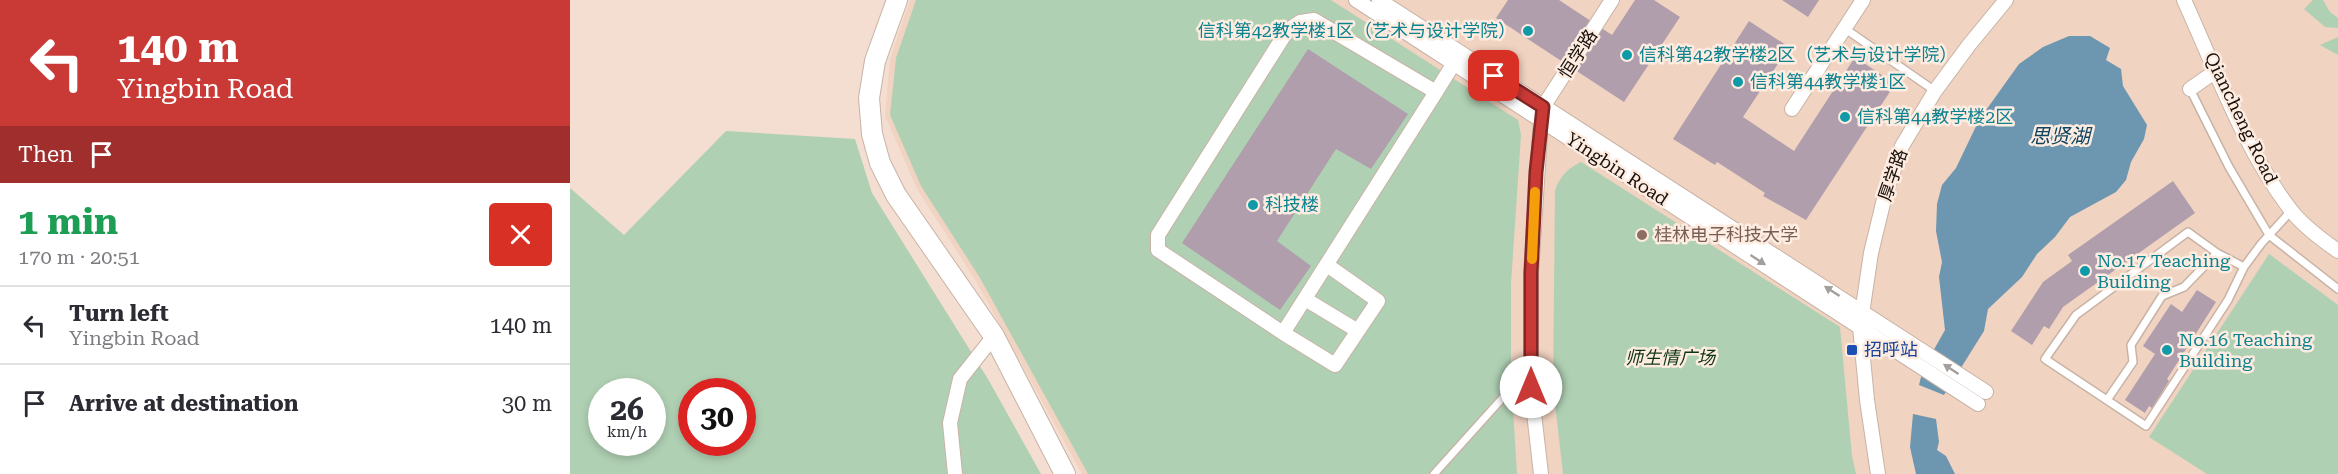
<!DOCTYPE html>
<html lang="en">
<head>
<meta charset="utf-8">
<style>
  :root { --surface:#fff; --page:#f7f7f7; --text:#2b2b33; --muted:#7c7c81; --line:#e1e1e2 }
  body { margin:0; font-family:"Roboto Serif","Noto Sans SC",serif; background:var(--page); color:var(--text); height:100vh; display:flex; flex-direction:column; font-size:22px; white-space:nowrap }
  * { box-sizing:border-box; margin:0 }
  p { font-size:20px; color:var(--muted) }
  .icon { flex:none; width:33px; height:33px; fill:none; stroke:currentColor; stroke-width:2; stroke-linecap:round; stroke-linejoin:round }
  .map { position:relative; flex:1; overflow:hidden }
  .sheet { display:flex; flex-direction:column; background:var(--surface); width:570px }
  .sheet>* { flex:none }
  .banner { background:#c93a37; color:#fff; overflow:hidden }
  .speed { position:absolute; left:18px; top:378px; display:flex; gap:12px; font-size:30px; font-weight:700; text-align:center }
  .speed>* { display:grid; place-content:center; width:78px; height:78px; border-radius:50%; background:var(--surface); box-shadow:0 3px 9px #0003; line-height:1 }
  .speed small { font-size:15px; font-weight:400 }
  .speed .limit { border:9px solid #d22; background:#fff; color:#111 }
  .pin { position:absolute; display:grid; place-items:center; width:51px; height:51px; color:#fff; margin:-26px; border-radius:12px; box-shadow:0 3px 9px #0006 }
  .me { position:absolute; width:66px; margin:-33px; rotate:0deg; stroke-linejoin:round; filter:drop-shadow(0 0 4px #0008) }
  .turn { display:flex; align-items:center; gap:21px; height:126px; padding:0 18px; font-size:27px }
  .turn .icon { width:78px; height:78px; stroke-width:2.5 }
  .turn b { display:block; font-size:42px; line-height:51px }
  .then { display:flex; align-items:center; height:57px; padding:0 18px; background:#0003; gap:12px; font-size:22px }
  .round { display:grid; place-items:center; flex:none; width:63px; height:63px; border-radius:6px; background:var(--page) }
  .head { display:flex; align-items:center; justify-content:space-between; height:102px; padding:0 18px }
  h1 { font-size:36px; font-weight:700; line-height:45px; color:#1e9e55 }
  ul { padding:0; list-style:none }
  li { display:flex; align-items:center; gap:18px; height:78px; padding:0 18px; border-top:2px solid var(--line) }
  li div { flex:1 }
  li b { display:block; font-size:22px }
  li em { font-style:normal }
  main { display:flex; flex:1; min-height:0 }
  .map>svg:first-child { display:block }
  .built { fill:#f0d3c1 }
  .green { fill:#b0d0b3; fill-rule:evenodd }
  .water { fill:#6d96b0 }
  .building { fill:#b09ead }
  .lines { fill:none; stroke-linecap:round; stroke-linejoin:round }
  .lane-casing { stroke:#c8b3a6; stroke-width:10 }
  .street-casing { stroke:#c8b3a6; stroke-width:16 }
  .secondary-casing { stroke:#c8b3a6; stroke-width:22 }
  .lane { stroke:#fff; stroke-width:7 }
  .street { stroke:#fff; stroke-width:14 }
  .secondary { stroke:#fff; stroke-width:20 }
  .oneway { fill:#a29f9d }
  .route-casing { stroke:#832624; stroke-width:15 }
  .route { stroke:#c93a37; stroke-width:10 }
  .slow { stroke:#f59e0b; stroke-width:10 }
  .culture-dot { fill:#0f9aa8; stroke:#feece1; stroke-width:2 }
  .education-dot { fill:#8d6e63; stroke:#feece1; stroke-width:2 }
  .transit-dot { fill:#1a4fb4; stroke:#feece1; stroke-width:2 }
  .labels { text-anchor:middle; stroke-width:5; stroke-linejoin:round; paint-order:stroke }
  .culture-label { font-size:18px; fill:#0d838f; stroke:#feece1; text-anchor:start }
  .street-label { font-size:18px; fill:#17100b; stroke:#feece1 }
  .education-label { font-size:18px; fill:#785e54; stroke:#feece1; text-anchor:start }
  .transit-label { font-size:18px; fill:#164399; stroke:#feece1; text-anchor:start }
  .park-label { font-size:18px; font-style:italic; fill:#0b3415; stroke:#feece1 }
  .water-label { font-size:20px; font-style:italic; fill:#0e445f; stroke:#feece1 }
</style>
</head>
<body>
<main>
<section class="sheet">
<div class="banner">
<div class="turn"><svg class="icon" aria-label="left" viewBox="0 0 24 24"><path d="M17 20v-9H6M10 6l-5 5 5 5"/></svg><div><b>140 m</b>Yingbin Road</div></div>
<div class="then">Then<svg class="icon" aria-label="arrive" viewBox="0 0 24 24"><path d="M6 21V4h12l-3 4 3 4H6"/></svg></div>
</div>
<div class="head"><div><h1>1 min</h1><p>170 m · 20:51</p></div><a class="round" style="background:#d93025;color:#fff"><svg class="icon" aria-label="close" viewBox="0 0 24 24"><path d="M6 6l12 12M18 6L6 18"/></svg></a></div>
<ul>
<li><svg class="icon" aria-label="left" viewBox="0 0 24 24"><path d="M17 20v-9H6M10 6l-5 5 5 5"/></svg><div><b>Turn left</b><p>Yingbin Road</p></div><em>140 m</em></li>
<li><svg class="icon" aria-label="arrive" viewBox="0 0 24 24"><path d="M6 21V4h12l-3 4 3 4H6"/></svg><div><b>Arrive at destination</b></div><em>30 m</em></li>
</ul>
</section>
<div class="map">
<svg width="1768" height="474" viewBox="0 0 1768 474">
  <rect width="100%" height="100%" fill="#f4ded1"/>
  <path class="built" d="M340,0H1768V474H512L406,281L347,189L315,116L320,59Z"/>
  <path class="green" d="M346,0H761L948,120L951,135L941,284V375L947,474H518L410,278L351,186L320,115L326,58Z
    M1743,0H1753L1760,12L1768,18V28L1755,27L1734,9Z
    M1768,37V55L1750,45Z
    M156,131L285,139L302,193L418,379L471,474H0V188L54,235ZM32,392H82V442H32ZM122,392H172V442H122Z
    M1011,162L1270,327L1282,456L1286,474H993L983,386L985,190C991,175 997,169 1011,162Z
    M1699,254L1768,305V474H1637L1579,437Z"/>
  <path class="water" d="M1499,36H1520L1540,48L1536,60L1551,69L1553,86L1577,125L1574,139L1561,162L1556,180L1546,192L1500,217L1485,237L1467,254L1452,277L1418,309L1414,331L1374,395L1349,385L1353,369L1375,330L1369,277L1372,262L1366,231L1367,204L1372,185L1386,168L1409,120L1449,64L1473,47Z
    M1343,414L1366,419L1369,442L1367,450L1376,456L1385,474H1346L1340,447Z"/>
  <path class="building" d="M938,0H989L1042,35L1065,0H1084L1110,17L1054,102L926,18Z
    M1212,0H1249L1238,17Z
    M1179,21L1219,47L1173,117L1224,151L1285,57L1325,84L1236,220L1193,196L1195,193L1147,162L1145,165L1103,139Z
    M738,49L838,114L801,169L766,149L707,241L741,266L710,310L612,243Z
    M1603,181L1625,213L1493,307L1479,329L1474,326L1462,345L1441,331L1473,282L1502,261L1498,255Z
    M1627,290L1646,302L1597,379L1599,381L1582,408L1579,406L1575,413L1555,400L1585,354L1573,346L1601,304L1612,312Z"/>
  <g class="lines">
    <g class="lane-casing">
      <path id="lane" d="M1274,28L1365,91
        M1620,89L1659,167L1699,235L1768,289
        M1674,267L1647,253L1618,232L1506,315L1475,359L1576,426L1658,300L1674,267L1691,244L1721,211
        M1537,400L1563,362L1561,345L1592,296L1614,287L1647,253
        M864,474L937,393L961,387"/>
    </g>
    <g class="street-casing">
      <path id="street" d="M786,0L1408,404
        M809,0L1416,392
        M1614,0C1646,70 1673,147 1720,209C1732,225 1752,240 1768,251
        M1620,89L1646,71
        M866,92L744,20L730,22L717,31L588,235V250L713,333L866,92L884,63
        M1222,109L1293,0
        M735,299L788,331
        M713,333L765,365L808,301L757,265
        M385,474L380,423L390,379L424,336
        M971,474L961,387V274L971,119L973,107L1042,0
        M1308,474L1297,400L1290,327L1301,253L1315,195L1332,146L1365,91L1399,45L1436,0"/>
    </g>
    <g class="secondary-casing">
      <path id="secondary" d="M327,0L305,61L299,98L302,134L310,163L326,195L424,336L495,474"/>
    </g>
    <use href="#lane" class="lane"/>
    <use href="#street" class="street"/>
    <use href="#secondary" class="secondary"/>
  </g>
  <defs><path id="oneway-solid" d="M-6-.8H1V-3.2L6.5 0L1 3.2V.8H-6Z" transform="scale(1.5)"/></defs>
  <g class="oneway">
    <use href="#oneway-solid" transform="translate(1188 260) rotate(33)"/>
    <use href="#oneway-solid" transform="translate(1262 291) rotate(-147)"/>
    <use href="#oneway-solid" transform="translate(1381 369) rotate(-147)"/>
  </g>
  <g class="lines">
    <g class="route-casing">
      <path id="route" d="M924,76L973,107L966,172L961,273V387"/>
    </g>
    <use href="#route" class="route"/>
    <path class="slow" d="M962,259L965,192"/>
  </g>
  <g class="culture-dot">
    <circle cx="958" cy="31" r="6"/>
    <circle cx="1057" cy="55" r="6"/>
    <circle cx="1168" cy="82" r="6"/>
    <circle cx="1275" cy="117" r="6"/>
    <circle cx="683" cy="205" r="6"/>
    <circle cx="1515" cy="271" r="6"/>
    <circle cx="1597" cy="350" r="6"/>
  </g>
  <circle class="education-dot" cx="1072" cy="235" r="6"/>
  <rect class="transit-dot" x="1276" y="344" width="12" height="12" rx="3"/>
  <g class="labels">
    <g class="culture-label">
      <text x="946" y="37" text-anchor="end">信科第42教学楼1区（艺术与设计学院）</text>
      <text x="1069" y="61">信科第42教学楼2区（艺术与设计学院）</text>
      <text x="1180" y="88">信科第44教学楼1区</text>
      <text x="1287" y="123">信科第44教学楼2区</text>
      <text x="695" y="211">科技楼</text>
      <text x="1527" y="267">No.17 Teaching<tspan x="1527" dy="21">Building</tspan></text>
      <text x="1609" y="346">No.16 Teaching<tspan x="1609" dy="21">Building</tspan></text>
    </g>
    <g class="street-label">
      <text transform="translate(1008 54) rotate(-57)" y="6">恒学路</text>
      <text transform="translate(1671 118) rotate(64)" y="6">Qiancheng Road</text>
      <text transform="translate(1047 169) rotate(33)" y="6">Yingbin Road</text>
      <text transform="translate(1323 175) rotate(-71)" y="6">厚学路</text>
    </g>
    <g class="education-label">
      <text x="1084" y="241">桂林电子科技大学</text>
    </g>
    <g class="transit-label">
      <text x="1294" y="356">招呼站</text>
    </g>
    <g class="park-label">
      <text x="1100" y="364">师生情广场</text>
    </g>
    <g class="water-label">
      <text x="1490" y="143">思贤湖</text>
    </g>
  </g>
</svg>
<div class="speed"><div>26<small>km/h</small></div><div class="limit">30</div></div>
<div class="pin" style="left:924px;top:76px;background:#d93025"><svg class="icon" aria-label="arrive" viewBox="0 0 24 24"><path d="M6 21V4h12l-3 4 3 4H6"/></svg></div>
<svg class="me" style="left:961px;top:387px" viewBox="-20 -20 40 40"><circle r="19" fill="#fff"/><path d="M0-13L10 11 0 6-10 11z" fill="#c93a37"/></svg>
</div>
</main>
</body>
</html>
